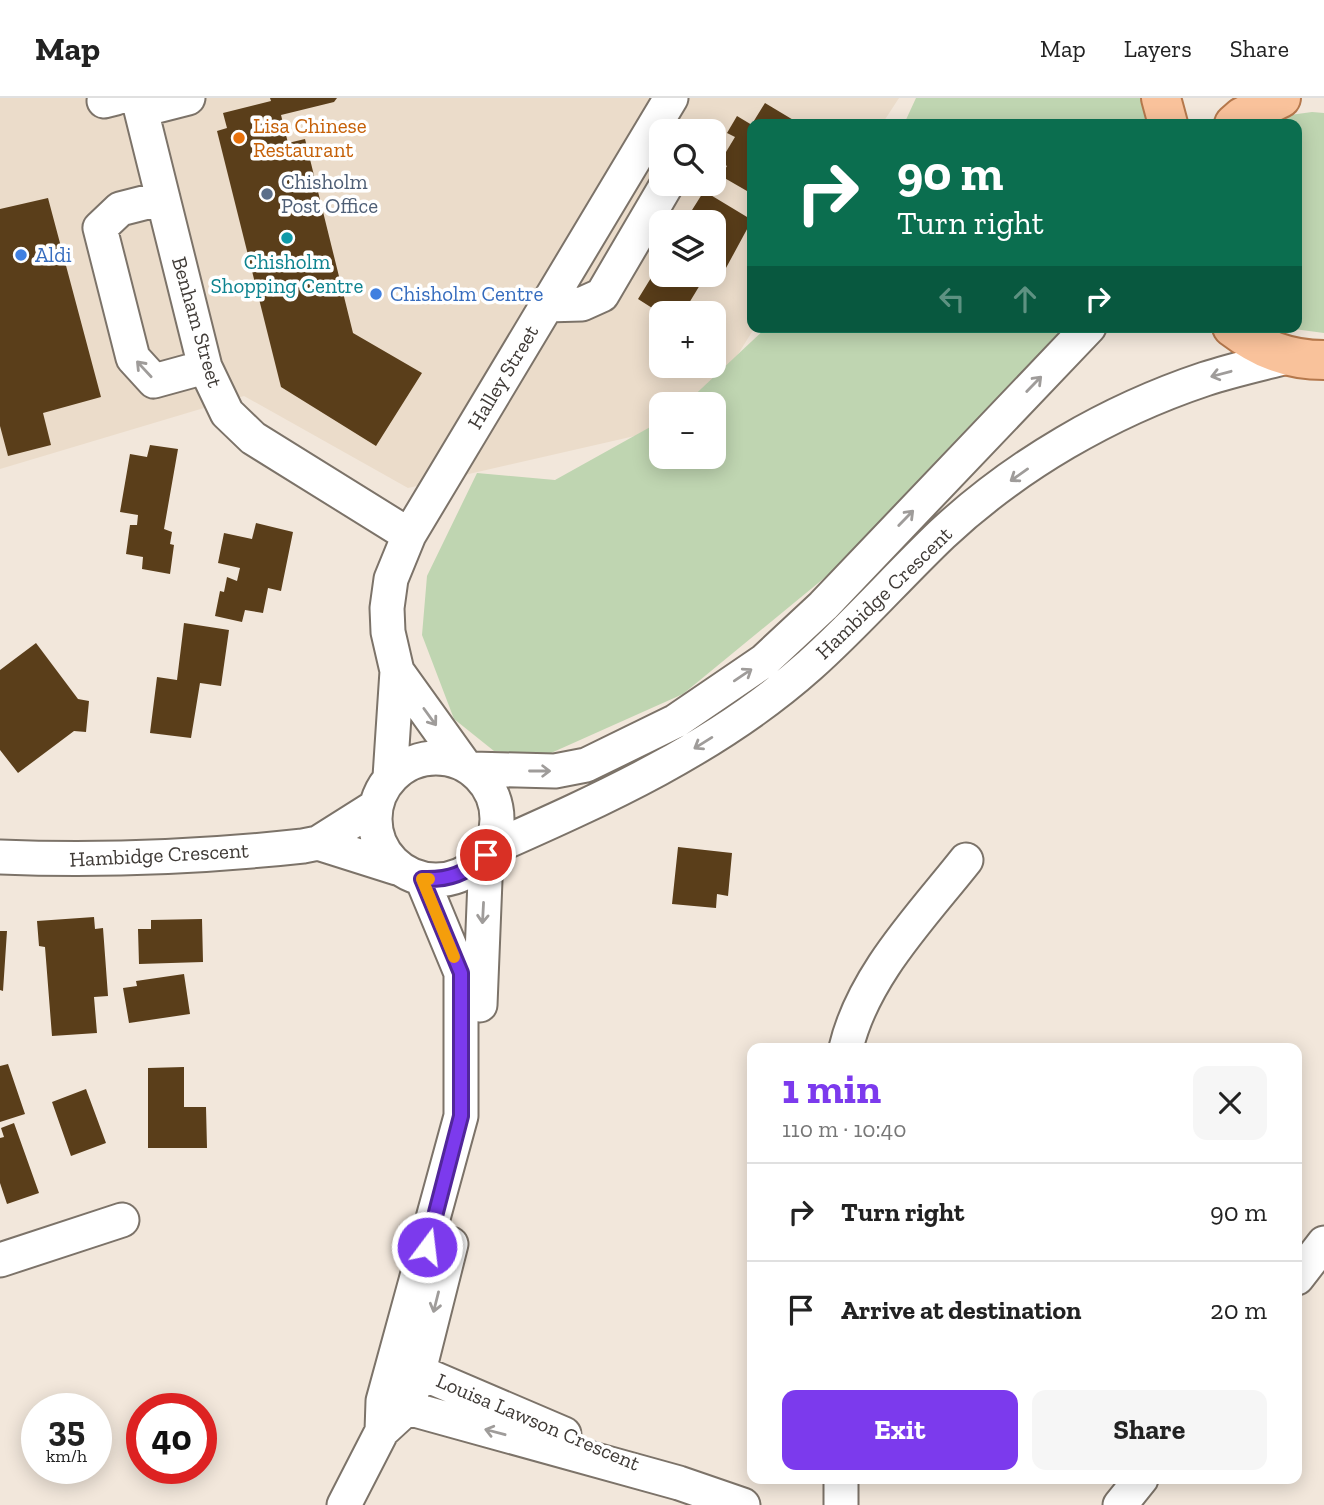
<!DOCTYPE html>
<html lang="en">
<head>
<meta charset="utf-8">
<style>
  :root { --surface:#fff; --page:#f6f6f6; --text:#222; --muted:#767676; --line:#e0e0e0; --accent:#7c3aed }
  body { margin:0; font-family:"Zilla Slab",serif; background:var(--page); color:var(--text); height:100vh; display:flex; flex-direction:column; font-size:26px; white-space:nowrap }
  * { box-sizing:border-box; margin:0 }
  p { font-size:23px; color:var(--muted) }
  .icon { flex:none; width:38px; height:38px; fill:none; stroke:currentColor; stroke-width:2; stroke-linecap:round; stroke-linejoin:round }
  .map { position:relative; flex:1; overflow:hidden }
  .sheet { position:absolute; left:747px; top:945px; width:555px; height:441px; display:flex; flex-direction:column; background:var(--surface); border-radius:14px; box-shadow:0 4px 18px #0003 }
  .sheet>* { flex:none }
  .hud { position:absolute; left:747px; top:21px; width:555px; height:214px; border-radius:14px; box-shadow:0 4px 18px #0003; background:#0b6e4f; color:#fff; overflow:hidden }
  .buttons { position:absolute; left:649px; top:21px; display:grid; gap:14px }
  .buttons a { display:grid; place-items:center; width:77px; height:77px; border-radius:14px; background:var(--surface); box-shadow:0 4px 18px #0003; font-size:35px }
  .speed { position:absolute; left:21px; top:1295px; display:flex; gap:14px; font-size:35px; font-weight:700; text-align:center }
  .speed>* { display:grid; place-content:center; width:91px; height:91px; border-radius:50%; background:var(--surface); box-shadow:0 4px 18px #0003; line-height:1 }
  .speed small { font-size:18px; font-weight:400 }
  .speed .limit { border:10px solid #d22; background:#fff; color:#111 }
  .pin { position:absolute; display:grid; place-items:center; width:60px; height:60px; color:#fff; margin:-30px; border:4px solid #fff; border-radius:50%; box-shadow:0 2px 7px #0007 }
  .me { position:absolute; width:77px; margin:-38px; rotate:15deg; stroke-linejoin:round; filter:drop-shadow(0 0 5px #0008) }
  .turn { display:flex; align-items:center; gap:24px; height:147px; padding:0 35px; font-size:32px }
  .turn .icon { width:91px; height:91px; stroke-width:2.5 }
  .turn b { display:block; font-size:49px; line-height:60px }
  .lanes { display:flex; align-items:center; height:66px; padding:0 35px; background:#0003; justify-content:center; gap:35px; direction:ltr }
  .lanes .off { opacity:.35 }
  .round { display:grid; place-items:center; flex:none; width:74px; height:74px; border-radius:14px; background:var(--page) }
  .head { display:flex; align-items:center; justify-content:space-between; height:119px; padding:0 35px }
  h1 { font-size:42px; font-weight:800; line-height:52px; color:var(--accent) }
  .action { display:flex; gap:14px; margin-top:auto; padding:14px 35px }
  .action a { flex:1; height:80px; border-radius:14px; background:var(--accent); color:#fff; font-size:28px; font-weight:800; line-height:80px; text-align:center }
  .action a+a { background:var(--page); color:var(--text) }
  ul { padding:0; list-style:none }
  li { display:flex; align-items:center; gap:21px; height:98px; padding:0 35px; border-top:2px solid var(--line) }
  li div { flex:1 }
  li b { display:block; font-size:26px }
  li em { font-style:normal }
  header { display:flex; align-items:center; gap:42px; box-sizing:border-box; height:98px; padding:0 35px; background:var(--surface); border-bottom:2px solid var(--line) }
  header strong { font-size:33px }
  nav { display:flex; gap:38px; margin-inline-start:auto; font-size:24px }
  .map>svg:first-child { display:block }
  .built { fill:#ebdcca; fill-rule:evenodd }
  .green { fill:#bfd5b1 }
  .building { fill:#5a3e1a }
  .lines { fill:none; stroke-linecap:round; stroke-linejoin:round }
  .minor-casing { stroke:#7c7369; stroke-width:37 }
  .major-casing { stroke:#b5784c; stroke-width:42 }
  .minor { stroke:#fff; stroke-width:33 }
  .major { stroke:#f9c29b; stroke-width:38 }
  .oneway { stroke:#9f9c9a }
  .route-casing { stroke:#51269a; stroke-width:18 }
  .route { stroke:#7c3aed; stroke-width:12 }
  .slow { stroke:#f59e0b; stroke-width:12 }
  .food-dot { fill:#e8710a; stroke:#fff; stroke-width:2.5 }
  .service-dot { fill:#5c6f8a; stroke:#fff; stroke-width:2.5 }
  .culture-dot { fill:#0f9aa8; stroke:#fff; stroke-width:2.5 }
  .shop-dot { fill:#3f7fe0; stroke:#fff; stroke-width:2.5 }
  .labels { text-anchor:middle; stroke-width:7; stroke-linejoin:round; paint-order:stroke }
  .food-label { font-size:21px; fill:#c56008; stroke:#fff; text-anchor:start }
  .service-label { font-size:21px; fill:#4e5e75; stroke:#fff; text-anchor:start }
  .shop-label { font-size:21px; fill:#366cbe; stroke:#fff; text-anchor:start }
  .culture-label { font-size:21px; fill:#0d838f; stroke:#fff }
  .street-label { font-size:21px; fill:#3f3a36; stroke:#fff }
</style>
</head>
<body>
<header>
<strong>Map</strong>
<nav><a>Map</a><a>Layers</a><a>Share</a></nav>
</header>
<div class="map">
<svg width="1324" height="1407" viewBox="0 0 1324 1407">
  <rect width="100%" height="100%" fill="#f2e7db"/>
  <path class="built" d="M0,0H899L882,26H752V229H755L707,306H662L661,332L408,390L244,298L0,371ZM662,33H714V86H662ZM662,124H714V177H662ZM662,215H714V268H662Z"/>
  <path class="green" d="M916,0H1143L1152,26H904Z
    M1312,14L1324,15V235L1279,229H1297V26H1266L1290,17Z
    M767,229H1069L834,472L683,596L542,659L494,653L454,621L422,537L427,478L477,375L555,382L661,323L662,359H714V306H685Z"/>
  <path class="building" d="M270,0H337L334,4L281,17L288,45L305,41L353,235L422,275L376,348L281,289L217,33L227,30L223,15L271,3Z
    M765,5L800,26H752Z
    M737,18L752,27V84L747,93L721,78L727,68L720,64L735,39L727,35Z
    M704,93L752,122L726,170L714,162V124H677L681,117L687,120Z
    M48,100L101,299L43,315L51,347L8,358L0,328V111Z
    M662,162V177H706L683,215H660L638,201Z
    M150,347L178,351L164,431L172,434L170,446L174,447L170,476L142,471L143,459L126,456L130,427H137L138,417L120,414L130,356L147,359Z
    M256,425L293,434L281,493L268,490L263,515L245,512L242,524L215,518L220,493L224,494L227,479L237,483L240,470L218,465L224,435L252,441Z
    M184,525L229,532L221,588L200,585L191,640L150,635L157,579L177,582Z
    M36,545L78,601L89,603L86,634L74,633L18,675L0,652V572Z
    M678,749L732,755L728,798L717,796L716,810L672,806Z
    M94,819L95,831L103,830L108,898L94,899L97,935L52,938L45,849L39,848L37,823Z
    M202,821L203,864L139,866L138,831H151V822Z
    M0,833H7L3,893L0,892Z
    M184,876L190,916L129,925L123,890L137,888L136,883Z
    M8,966L25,1016L0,1024V968Z
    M184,969V1009H206L207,1050H148V970Z
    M86,991L106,1045L71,1058L52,1004Z
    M14,1025L39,1095L7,1106L0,1085V1040L4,1039L1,1030Z"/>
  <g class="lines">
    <g class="minor-casing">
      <path id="minor" d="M138,0L205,269L227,315L253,340L409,437
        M104,3L116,0
        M141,12L188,0
        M163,100L120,111L100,130L133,260L154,283L205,269
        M546,207L582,206L602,197L667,86
        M397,573L463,665
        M375 721a61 61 0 1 1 122 0a61 61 0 1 1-122 0Z
        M472,671L555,673L586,667L676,623L764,563L823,508L1089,229
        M390,679L397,573L388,534L387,510L391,481L409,437L671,0
        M318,745L397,770
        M490,751C603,701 717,650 810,567C856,526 897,479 942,436C1016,367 1109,313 1205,281C1232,272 1260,266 1287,259
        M0,759C101,763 202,759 303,748L318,745L375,709
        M480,907L486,757
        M846,950C863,878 921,819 966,762
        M0,1162L122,1122
        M1297,1180L1324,1145
        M398,1265L564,1336
        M386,1304L679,1385L743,1407
        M382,1333L407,1310L419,1273L451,1146
        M841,1381V1407
        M344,1407L382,1333L383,1303L461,1018V875L422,781
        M1120,1407L1141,1381"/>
    </g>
    <g class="major-casing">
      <path id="major" d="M1161,0L1168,26
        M1234,26L1242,19L1281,0
        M1232,229C1261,251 1288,262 1324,262"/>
    </g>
    <use href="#minor" class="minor"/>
    <use href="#major" class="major"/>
  </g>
  <defs><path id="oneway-shaft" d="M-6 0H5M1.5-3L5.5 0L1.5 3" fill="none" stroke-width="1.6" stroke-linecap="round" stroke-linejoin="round" transform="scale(1.75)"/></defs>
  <g class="oneway">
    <use href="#oneway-shaft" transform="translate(144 271) rotate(-133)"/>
    <use href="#oneway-shaft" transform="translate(1221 276) rotate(165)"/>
    <use href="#oneway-shaft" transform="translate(1034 286) rotate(-46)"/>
    <use href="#oneway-shaft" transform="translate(1019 377) rotate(145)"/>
    <use href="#oneway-shaft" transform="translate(906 420) rotate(-46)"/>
    <use href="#oneway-shaft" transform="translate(743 577) rotate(-34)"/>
    <use href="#oneway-shaft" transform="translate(430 619) rotate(54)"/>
    <use href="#oneway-shaft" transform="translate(703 645) rotate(148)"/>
    <use href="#oneway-shaft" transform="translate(540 673)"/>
    <use href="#oneway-shaft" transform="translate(483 815) rotate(93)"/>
    <use href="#oneway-shaft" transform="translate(436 1204) rotate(104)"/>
    <use href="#oneway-shaft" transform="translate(495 1334) rotate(-165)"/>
  </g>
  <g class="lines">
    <g class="route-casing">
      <path id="route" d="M427,1149L461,1018V875L422,781C450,782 465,776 486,757"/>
    </g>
    <use href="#route" class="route"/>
    <path class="slow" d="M429,781H422L454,859"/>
  </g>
  <circle class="food-dot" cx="239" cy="40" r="7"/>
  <circle class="service-dot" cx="267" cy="96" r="7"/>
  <circle class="culture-dot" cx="287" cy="140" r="7"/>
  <g class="shop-dot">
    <circle cx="21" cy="157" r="7"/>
    <circle cx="376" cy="196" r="7"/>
  </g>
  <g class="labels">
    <g class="food-label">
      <text x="253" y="35">Lisa Chinese<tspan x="253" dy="24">Restaurant</tspan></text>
    </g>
    <g class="service-label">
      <text x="281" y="91">Chisholm<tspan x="281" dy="24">Post Office</tspan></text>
    </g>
    <g class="shop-label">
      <text x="35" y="164">Aldi</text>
      <text x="390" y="203">Chisholm Centre</text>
    </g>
    <g class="culture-label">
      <text x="287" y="171">Chisholm<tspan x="287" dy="24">Shopping Centre</tspan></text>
    </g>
    <g class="street-label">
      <text transform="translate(197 224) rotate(74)" y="7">Benham Street</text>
      <text transform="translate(503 279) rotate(-59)" y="7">Halley Street</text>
      <text transform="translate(884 495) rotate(-44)" y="7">Hambidge Crescent</text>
      <text transform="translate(159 757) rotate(-3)" y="7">Hambidge Crescent</text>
      <text transform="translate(538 1324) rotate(23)" y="7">Louisa Lawson Crescent</text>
    </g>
  </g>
</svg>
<div class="buttons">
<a><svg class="icon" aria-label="search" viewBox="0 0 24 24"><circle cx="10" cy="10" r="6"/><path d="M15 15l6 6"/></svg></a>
<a><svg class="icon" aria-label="layers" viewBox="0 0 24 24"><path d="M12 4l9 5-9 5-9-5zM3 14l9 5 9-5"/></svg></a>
<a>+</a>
<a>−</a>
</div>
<div class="speed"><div>35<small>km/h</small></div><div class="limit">40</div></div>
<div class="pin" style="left:486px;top:757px;background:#d93025"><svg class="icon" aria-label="arrive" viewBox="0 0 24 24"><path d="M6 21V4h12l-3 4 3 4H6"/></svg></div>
<svg class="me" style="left:427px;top:1149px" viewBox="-20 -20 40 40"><circle r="17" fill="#7c3aed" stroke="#fff" stroke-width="3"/><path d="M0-11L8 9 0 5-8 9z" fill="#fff"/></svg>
<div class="hud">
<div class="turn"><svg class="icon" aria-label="right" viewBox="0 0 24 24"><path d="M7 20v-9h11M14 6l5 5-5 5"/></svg><div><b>90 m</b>Turn right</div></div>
<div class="lanes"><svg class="icon off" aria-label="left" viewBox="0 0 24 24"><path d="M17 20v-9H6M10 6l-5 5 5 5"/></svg><svg class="icon off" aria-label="ahead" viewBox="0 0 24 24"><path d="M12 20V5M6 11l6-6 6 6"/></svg><svg class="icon" aria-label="right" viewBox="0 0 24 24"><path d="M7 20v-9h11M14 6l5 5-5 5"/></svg></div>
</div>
<section class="sheet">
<div class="head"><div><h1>1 min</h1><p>110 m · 10:40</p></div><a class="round"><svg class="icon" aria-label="close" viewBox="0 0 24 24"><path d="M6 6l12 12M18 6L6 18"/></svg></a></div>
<ul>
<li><svg class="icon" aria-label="right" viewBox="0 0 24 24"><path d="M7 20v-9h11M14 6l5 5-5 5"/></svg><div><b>Turn right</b></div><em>90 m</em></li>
<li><svg class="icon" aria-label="arrive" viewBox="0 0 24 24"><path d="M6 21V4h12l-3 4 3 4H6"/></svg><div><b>Arrive at destination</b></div><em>20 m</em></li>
</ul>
<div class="action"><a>Exit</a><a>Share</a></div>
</section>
</div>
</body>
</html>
